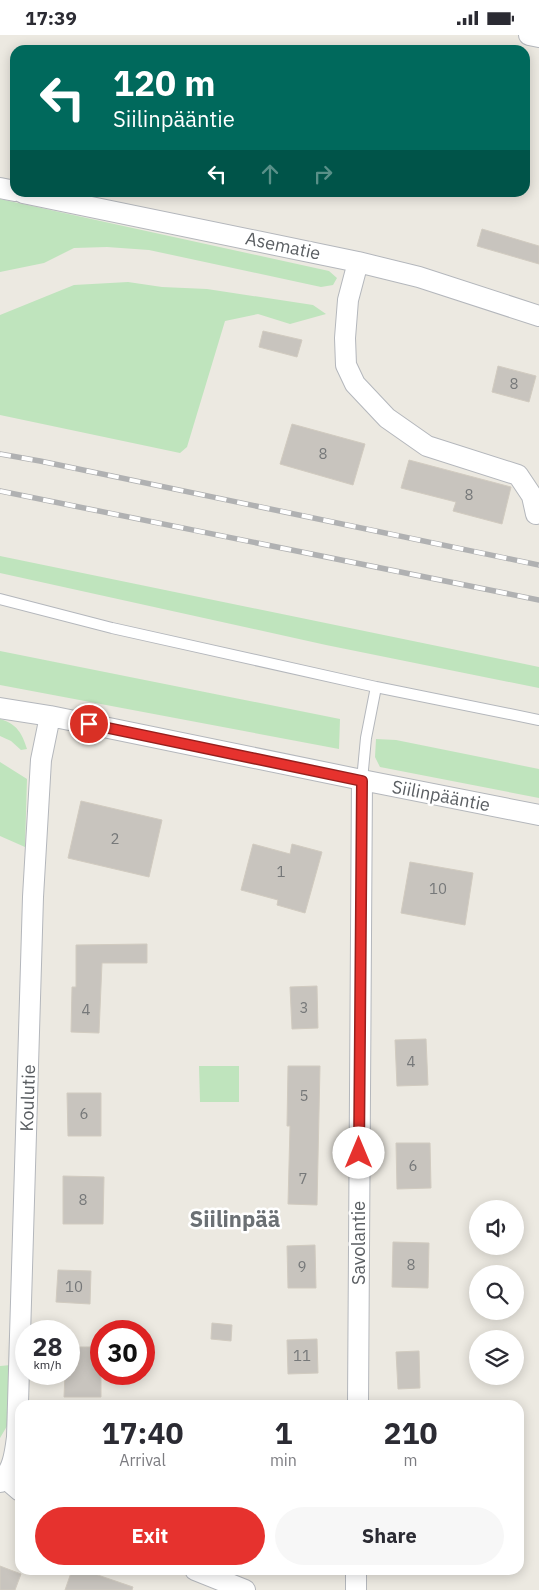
<!DOCTYPE html>
<html lang="en">
<head>
<meta charset="utf-8">
<style>
  :root { --surface:#fff; --page:#f7f7f7; --text:#2b2b33; --muted:#7c7c81; --accent:#e6322e }
  body { margin:0; font-family:"IBM Plex Sans",sans-serif; background:var(--page); color:var(--text); height:100vh; display:flex; flex-direction:column; font-size:19px; white-space:nowrap }
  * { box-sizing:border-box; margin:0 }
  p { font-size:16px; color:var(--muted) }
  .icon { flex:none; width:28px; height:28px; fill:none; stroke:currentColor; stroke-width:2; stroke-linecap:round; stroke-linejoin:round }
  .map { position:relative; flex:1; overflow:hidden }
  .drawer { position:absolute; left:15px; top:1365px; width:509px; height:175px; display:flex; flex-direction:column; background:var(--surface); border-radius:15px; box-shadow:0 2px 12px #0003 }
  .drawer>* { flex:none }
  .banner { position:absolute; left:10px; top:10px; width:520px; height:152px; border-radius:15px; box-shadow:0 2px 12px #0003; background:#00695c; color:#fff; overflow:hidden }
  .controls { position:absolute; left:469px; top:1165px; display:grid; gap:10px }
  .controls a { display:grid; place-items:center; width:55px; height:55px; border-radius:50%; background:var(--surface); box-shadow:0 2px 12px #0003; font-size:25px }
  .speed { position:absolute; left:15px; top:1285px; display:flex; gap:10px; font-size:25px; font-weight:700; text-align:center }
  .speed>* { display:grid; place-content:center; width:65px; height:65px; border-radius:50%; background:var(--surface); box-shadow:0 2px 12px #0003; line-height:1 }
  .speed small { font-size:12px; font-weight:400 }
  .speed .limit { border:8px solid #d22; background:#fff; color:#111 }
  .pin { position:absolute; display:grid; place-items:center; width:42px; height:42px; color:#fff; margin:-21px; border:2px solid #fff; border-radius:50%; box-shadow:0 1px 5px #0007 }
  .me { position:absolute; width:55px; margin:-28px; rotate:0deg; stroke-linejoin:round; filter:drop-shadow(0 0 4px #0008) }
  .turn { display:flex; align-items:center; gap:18px; height:105px; padding:0 20px; font-size:22px }
  .turn .icon { width:65px; height:65px; stroke-width:2.5 }
  .turn b { display:block; font-size:35px; line-height:42px }
  .lanes { display:flex; align-items:center; height:48px; padding:0 20px; background:#0003; justify-content:center; gap:25px; direction:ltr }
  .lanes .off { opacity:.35 }
  .eta { display:flex; justify-content:space-evenly; align-items:center; height:85px; text-align:center }
  .eta b { font-size:30px; font-weight:800; line-height:35px }
  .button { display:flex; gap:10px; margin-top:auto; padding:10px 20px }
  .button a { flex:1; height:58px; border-radius:30px; background:var(--accent); color:#fff; font-size:20px; font-weight:800; line-height:58px; text-align:center }
  .button a+a { background:var(--page); color:var(--text) }
  .status { display:flex; justify-content:space-between; align-items:center; height:35px; padding:0 25px; background:var(--surface); direction:ltr }
  .status svg { height:14px; fill:currentColor }
  .map>svg:first-child { display:block }
  .green { fill:#bfe4bd }
  .building { fill:#c8c4be; stroke:#d1cbc0 }
  .lines { fill:none; stroke-linecap:round; stroke-linejoin:round }
  .lane-casing { stroke:#b4b7bc; stroke-width:12 }
  .street-casing { stroke:#b4b7bc; stroke-width:22 }
  .lane { stroke:#fff; stroke-width:10 }
  .street { stroke:#fff; stroke-width:20 }
  .rail-casing { stroke:#b0b1b2; stroke-width:5.5 }
  .rail { stroke:#fff; stroke-width:4; stroke-dasharray:11; stroke-linecap:butt }
  .route-casing { stroke:#96201e; stroke-width:12 }
  .route { stroke:#e6322e; stroke-width:9 }
  .labels { text-anchor:middle; stroke-width:5; stroke-linejoin:round; paint-order:stroke }
  .number-label { font-size:15px; fill:#767879 }
  .street-label { font-size:18px; fill:#5a5e62; stroke:#fff }
  .district-label { font-size:22px; font-weight:bold; fill:#6b7074; stroke:#fff }
</style>
</head>
<body>
<div class="status"><b>17:39</b><svg viewBox="0 0 49 12"><path d="M0 12V9h3v3zM5 12V6h3v6zM10 12V3h3v9zM15 12V0h3v12zM26 1h20v11H26zM47 4h2v5h-2z"/></svg></div>
<div class="map">
<svg width="539" height="1555" viewBox="0 0 539 1555">
  <rect width="100%" height="100%" fill="#ece9e1"/>
  <path class="green" d="M0,164L329,236L337,243L333,250L321,252L149,215L107,212L74,213L44,228L0,237Z
    M128,247L162,252L207,254L313,270L326,279L290,289L258,279L225,286L187,412L180,418L0,380V280L74,250Z
    M0,521L539,632V653L326,610L0,538Z
    M0,616L340,684L339,714L0,650Z
    M0,684C17,689 22,698 27,714L21,715L11,706L0,701Z
    M376,704L396,705L539,734V763L380,732L375,722Z
    M0,727L27,744L25,812L0,801Z
    M199,1031H239V1067H200Z
    M11,1330L10,1386L0,1403V1331Z"/>
  <path class="building" d="M482,194L539,211V229L477,211Z
    M263,296L302,305L297,322L259,312Z
    M498,331L536,341L529,367L492,357Z
    M292,389L365,409L353,450L280,429Z
    M409,425L511,452L502,489L453,476L456,467L401,453Z
    M81,766L162,785L149,842L68,823Z
    M253,809L290,819L292,809L322,817L305,878L277,870L278,865L241,855Z
    M410,827L473,838L465,890L401,878Z
    M147,909V928H102L99,998L71,997L72,952H76V910Z
    M317,951L318,993L292,994L290,952Z
    M426,1004L428,1050L397,1051L395,1005Z
    M288,1031H320L317,1170L288,1169L290,1091H287Z
    M67,1058H101V1101H68Z
    M396,1108H430L431,1153L397,1154Z
    M63,1141L104,1142L103,1189H63Z
    M393,1207L429,1208L428,1253L392,1252Z
    M315,1210L316,1253H288L287,1211Z
    M58,1235L91,1236L90,1269L56,1267Z
    M212,1288L232,1290L231,1306L211,1304Z
    M317,1304L318,1338L288,1339L287,1305Z
    M69,1312H101V1362H64L65,1339H69Z
    M419,1316L420,1353L398,1354L396,1317Z
    M0,1531L21,1539L15,1555H0Z
    M72,1535H83L133,1552L132,1555H65Z"/>
  <g class="lines">
    <g class="lane-casing">
      <path id="lane" d="M0,564L112,593L376,652L366,703L362,745
        M376,652L539,685"/>
    </g>
    <g class="street-casing">
      <path id="street" d="M529,0L539,2
        M0,153L15,156
        M23,158L358,227L419,242L539,281
        M358,227L348,265L345,303L346,330L355,349L387,383L427,411L518,440L532,461L536,479
        M0,673L50,681L362,745L539,780
        M358,1370L362,745
        M5,1443L20,1456
        M0,1447C13,1436 15,1418 17,1402L33,862L41,725L50,681
        M195,1535L245,1555
        M356,1555V1535"/>
    </g>
    <use href="#lane" class="lane"/>
    <use href="#street" class="street"/>
    <g class="rail-casing">
      <path id="rail" d="M0,419L40,426L539,530
        M0,456L539,565"/>
    </g>
    <use href="#rail" class="rail"/>
  </g>
  <g class="lines">
    <g class="route-casing">
      <path id="route" d="M89,689L362,746L359,1118"/>
    </g>
    <use href="#route" class="route"/>
  </g>
  <g class="labels">
    <g class="number-label">
      <text x="514" y="354">8</text>
      <text x="323" y="424">8</text>
      <text x="469" y="465">8</text>
      <text x="115" y="809">2</text>
      <text x="281" y="842">1</text>
      <text x="438" y="859">10</text>
      <text x="304" y="978">3</text>
      <text x="86" y="980">4</text>
      <text x="411" y="1032">4</text>
      <text x="304" y="1066">5</text>
      <text x="84" y="1084">6</text>
      <text x="413" y="1136">6</text>
      <text x="303" y="1149">7</text>
      <text x="83" y="1170">8</text>
      <text x="411" y="1235">8</text>
      <text x="302" y="1237">9</text>
      <text x="74" y="1257">10</text>
      <text x="302" y="1326">11</text>
    </g>
    <g class="street-label">
      <text transform="translate(283 211) rotate(12)" y="6">Asematie</text>
      <text transform="translate(441 761) rotate(11)" y="6">Siilinpääntie</text>
      <text transform="translate(28 1063) rotate(-88)" y="6">Koulutie</text>
      <text transform="translate(359 1208) rotate(-90)" y="6">Savolantie</text>
    </g>
    <g class="district-label">
      <text x="235" y="1192">Siilinpää</text>
    </g>
  </g>
</svg>
<div class="controls">
<a><svg class="icon" aria-label="sound" viewBox="0 0 24 24"><path d="M4 9h4l5-4v14l-5-4H4zM17 9q2 3 0 6"/></svg></a>
<a><svg class="icon" aria-label="search" viewBox="0 0 24 24"><circle cx="10" cy="10" r="6"/><path d="M15 15l6 6"/></svg></a>
<a><svg class="icon" aria-label="layers" viewBox="0 0 24 24"><path d="M12 4l9 5-9 5-9-5zM3 14l9 5 9-5"/></svg></a>
</div>
<div class="speed"><div>28<small>km/h</small></div><div class="limit">30</div></div>
<div class="pin" style="left:89px;top:689px;background:#d93025"><svg class="icon" aria-label="arrive" viewBox="0 0 24 24"><path d="M6 21V4h12l-3 4 3 4H6"/></svg></div>
<svg class="me" style="left:359px;top:1118px" viewBox="-20 -20 40 40"><circle r="19" fill="#fff"/><path d="M0-13L10 11 0 6-10 11z" fill="#e6322e"/></svg>
<div class="banner">
<div class="turn"><svg class="icon" aria-label="left" viewBox="0 0 24 24"><path d="M17 20v-9H6M10 6l-5 5 5 5"/></svg><div><b>120 m</b>Siilinpääntie</div></div>
<div class="lanes"><svg class="icon" aria-label="left" viewBox="0 0 24 24"><path d="M17 20v-9H6M10 6l-5 5 5 5"/></svg><svg class="icon off" aria-label="ahead" viewBox="0 0 24 24"><path d="M12 20V5M6 11l6-6 6 6"/></svg><svg class="icon off" aria-label="right" viewBox="0 0 24 24"><path d="M7 20v-9h11M14 6l5 5-5 5"/></svg></div>
</div>
<section class="drawer">
<div class="eta">
<div><b>17:40</b><p>Arrival</p></div>
<div><b>1</b><p>min</p></div>
<div><b>210</b><p>m</p></div>
</div>
<div class="button"><a>Exit</a><a>Share</a></div>
</section>
</div>
</body>
</html>
